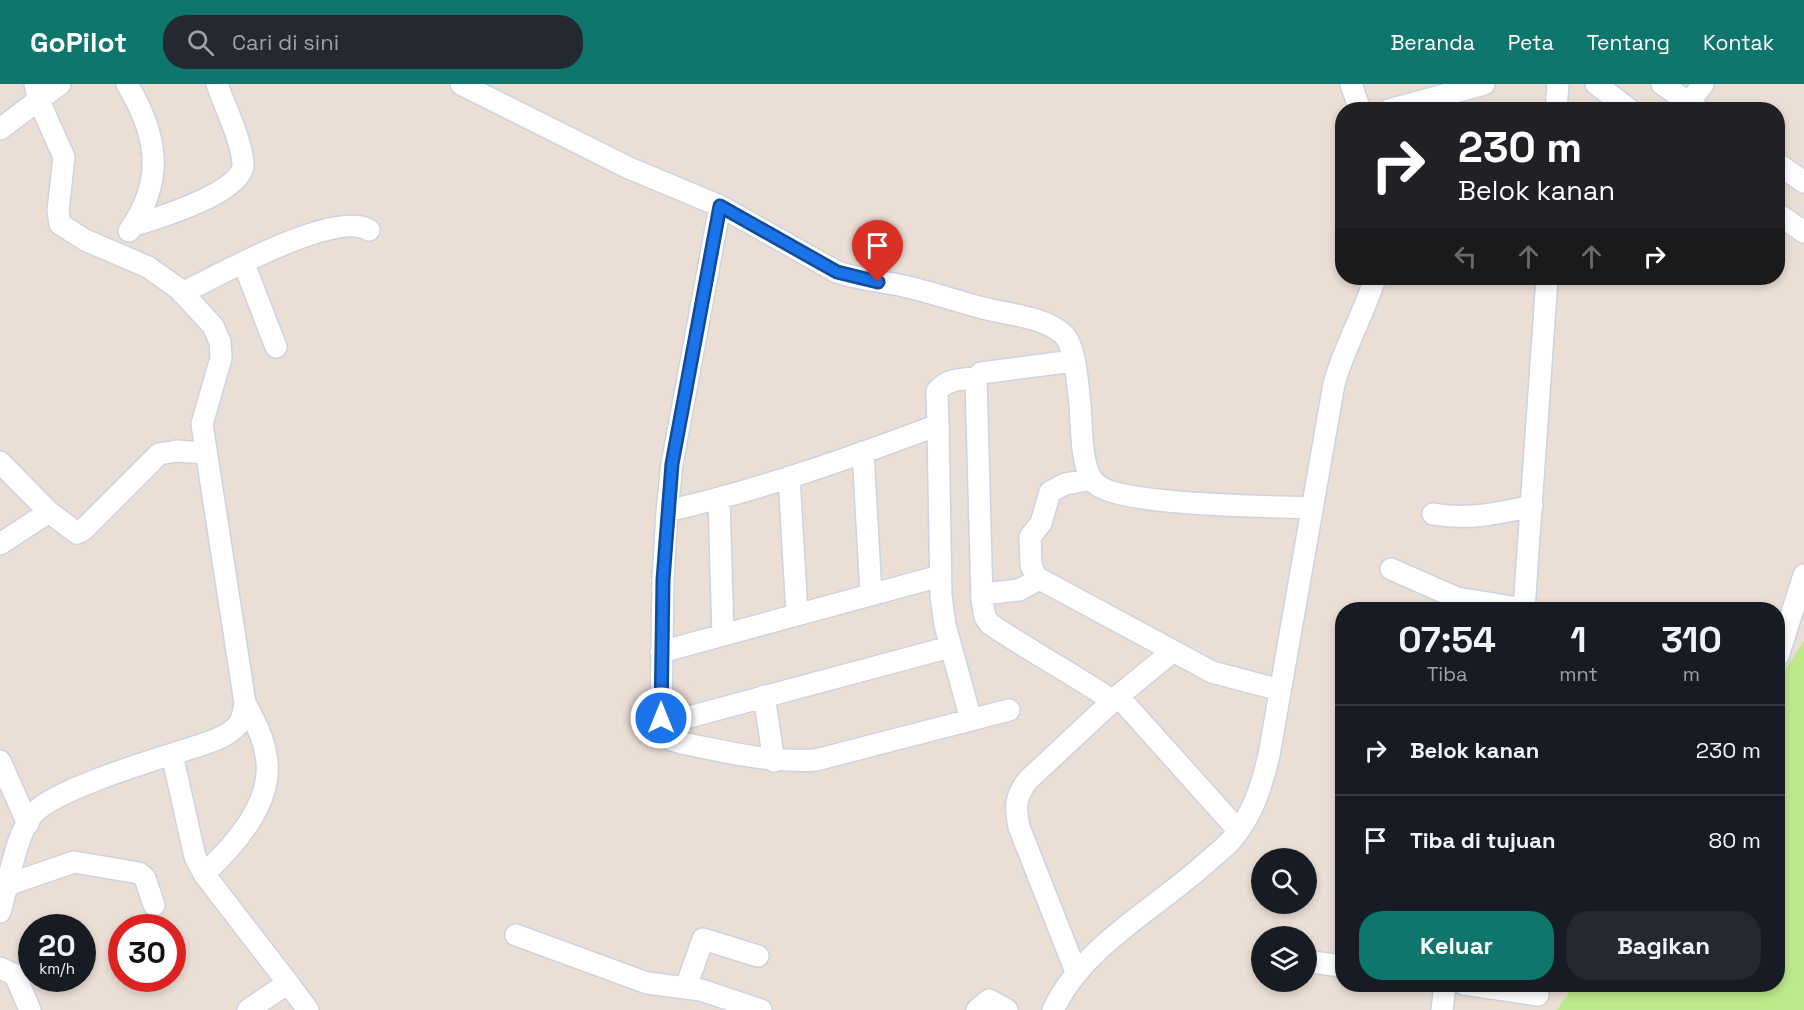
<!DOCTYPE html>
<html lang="id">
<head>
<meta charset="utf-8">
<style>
  :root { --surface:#171b24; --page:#242831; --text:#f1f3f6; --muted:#9ea1a6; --line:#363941; --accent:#0f766e }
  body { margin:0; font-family:"Space Grotesk",sans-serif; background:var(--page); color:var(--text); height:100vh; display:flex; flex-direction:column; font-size:22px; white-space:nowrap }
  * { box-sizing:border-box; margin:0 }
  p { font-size:20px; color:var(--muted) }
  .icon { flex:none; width:33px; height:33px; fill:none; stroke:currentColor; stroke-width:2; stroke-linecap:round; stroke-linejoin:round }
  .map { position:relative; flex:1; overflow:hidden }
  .drawer { position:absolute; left:1335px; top:518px; width:450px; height:390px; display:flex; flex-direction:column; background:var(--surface); border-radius:24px; box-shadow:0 3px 9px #0003 }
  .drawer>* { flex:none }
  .hud { position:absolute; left:1335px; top:18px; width:450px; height:183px; border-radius:24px; box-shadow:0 3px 9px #0003; background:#202124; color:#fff; overflow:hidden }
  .controls { position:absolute; left:1251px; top:764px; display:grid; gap:12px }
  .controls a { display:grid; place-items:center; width:66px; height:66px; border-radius:50%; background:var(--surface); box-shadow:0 3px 9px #0003; font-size:30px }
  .speed { position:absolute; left:18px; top:830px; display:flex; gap:12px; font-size:30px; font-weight:700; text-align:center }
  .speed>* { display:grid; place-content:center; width:78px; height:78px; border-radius:50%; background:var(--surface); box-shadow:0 3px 9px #0003; line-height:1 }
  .speed small { font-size:15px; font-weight:400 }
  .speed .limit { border:9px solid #d22; background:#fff; color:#111 }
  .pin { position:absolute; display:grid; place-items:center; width:51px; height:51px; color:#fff; margin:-62px -26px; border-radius:50% 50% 50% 0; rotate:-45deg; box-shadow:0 0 6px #0007 }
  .pin .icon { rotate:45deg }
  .me { position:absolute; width:66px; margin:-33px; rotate:0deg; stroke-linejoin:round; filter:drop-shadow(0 0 4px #0008) }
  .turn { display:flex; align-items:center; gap:21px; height:126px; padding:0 24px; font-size:27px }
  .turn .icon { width:78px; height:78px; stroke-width:2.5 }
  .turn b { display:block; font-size:42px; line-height:51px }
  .lanes { display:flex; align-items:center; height:57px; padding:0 24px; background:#0003; justify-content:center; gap:30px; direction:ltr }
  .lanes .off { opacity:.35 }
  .eta { display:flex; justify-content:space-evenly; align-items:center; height:102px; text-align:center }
  .eta b { font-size:36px; font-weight:700; line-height:42px }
  .cta { display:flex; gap:12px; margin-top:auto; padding:12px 24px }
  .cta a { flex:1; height:69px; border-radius:24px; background:var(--accent); color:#fff; font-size:24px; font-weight:700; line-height:69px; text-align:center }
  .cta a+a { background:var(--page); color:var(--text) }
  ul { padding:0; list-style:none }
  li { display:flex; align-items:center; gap:18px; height:90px; padding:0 24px; border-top:2px solid var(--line) }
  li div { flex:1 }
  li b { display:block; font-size:22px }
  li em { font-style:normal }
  header { display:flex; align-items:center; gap:36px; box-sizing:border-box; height:84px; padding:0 30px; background:var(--accent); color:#fff }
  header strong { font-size:28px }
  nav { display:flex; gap:33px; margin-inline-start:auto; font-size:21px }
  .search { width:420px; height:54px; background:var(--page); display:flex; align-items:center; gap:15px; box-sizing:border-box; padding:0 21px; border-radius:24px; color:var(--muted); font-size:22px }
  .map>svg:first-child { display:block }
  .green { fill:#bce98a }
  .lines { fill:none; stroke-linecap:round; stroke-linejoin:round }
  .minor-casing { stroke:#cbd3e2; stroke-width:24 }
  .minor { stroke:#fff; stroke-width:21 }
  .route-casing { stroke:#114b97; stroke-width:15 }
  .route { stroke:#1a73e8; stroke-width:10 }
</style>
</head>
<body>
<header>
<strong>GoPilot</strong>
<div class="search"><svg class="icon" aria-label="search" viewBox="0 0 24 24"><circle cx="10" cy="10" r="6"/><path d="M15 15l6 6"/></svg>Cari di sini</div>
<nav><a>Beranda</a><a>Peta</a><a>Tentang</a><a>Kontak</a></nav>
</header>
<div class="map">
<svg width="1804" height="926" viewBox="0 0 1804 926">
  <rect width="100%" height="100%" fill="#ebded5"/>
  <path class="green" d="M1804,557V926H1557L1575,900H1778V597Z"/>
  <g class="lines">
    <g class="minor-casing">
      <path id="minor" d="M127,0C158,52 165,96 129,147
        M461,0L629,84L720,122L837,188C858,195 878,197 899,201C929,207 958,218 987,225C1011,231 1045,233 1064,251C1076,263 1078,305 1080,321C1082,342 1080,386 1096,400C1120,422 1272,422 1311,424
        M1351,0L1360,26
        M1596,0L1630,26
        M1662,0L1699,26
        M1689,19L1703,0
        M1389,26L1484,0
        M1556,26L1558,0
        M0,45L60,0
        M1778,80L1804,98
        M720,122L672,380L667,427L663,496L661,634L665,647L672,656L682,659C727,668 770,679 816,676L1009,626
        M1778,130L1804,148
        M132,142C155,135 246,108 243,79C241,55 225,23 217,0
        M244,180L276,263
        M182,209C218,192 335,125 369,146
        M1073,277L981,289L976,294L982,516L985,533L990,540C1030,567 1073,590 1113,617
        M938,341L937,307C948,295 960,295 976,294
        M863,368L871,510
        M0,378L49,428L77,449L83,446L159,370L177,367L206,369
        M789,393L797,530
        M1092,395L1065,400L1050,408L1041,439L1030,453L1031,481L1036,493L1212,588L1280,606
        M719,414L723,551
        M667,427C760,406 850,374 938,341L941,512L945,541L971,636
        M1433,430C1468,436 1497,430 1532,422
        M0,460L49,428
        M1391,485L1457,514L1524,525
        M982,510L1019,506L1039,495
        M1524,525L1547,194
        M661,568L940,492
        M1778,572L1804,491
        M764,612L774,677
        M1118,612L1238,746
        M245,619C254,636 263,652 266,671C275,717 235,761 204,790L288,899L248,926
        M663,640L950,563
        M172,670L195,773L204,790
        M0,677L28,740
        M7,801L74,778L139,789L145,794L154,821
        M0,828C8,802 16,748 34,729C56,705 151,677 185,666C202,660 226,655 238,641C243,634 244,627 245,619L202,340L221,274L220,258L213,242L179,205L148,183L85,156L60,140L58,127L64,73L39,17L35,0
        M516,851L647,899L701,906L761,926
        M1312,878L1342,882
        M0,884L15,891L30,926
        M1076,888L1019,743C1015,722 1015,713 1028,696L1118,612L1172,568
        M288,899L308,926
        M1464,900L1538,911
        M686,903L703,855L758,872
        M977,926L989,916L1007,926
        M1053,926C1084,861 1154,826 1206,779C1215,771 1226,763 1233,754C1253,730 1262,701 1269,671L1334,300C1344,263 1364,230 1375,194
        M1442,926L1445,900"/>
    </g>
    <use href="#minor" class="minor"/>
  </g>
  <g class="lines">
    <g class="route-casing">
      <path id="route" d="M661,634L663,496L672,380L720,122L837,188L878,198"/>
    </g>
    <use href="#route" class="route"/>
  </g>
</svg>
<div class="controls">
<a><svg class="icon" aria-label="search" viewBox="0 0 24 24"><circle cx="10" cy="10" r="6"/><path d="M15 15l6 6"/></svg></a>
<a><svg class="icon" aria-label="layers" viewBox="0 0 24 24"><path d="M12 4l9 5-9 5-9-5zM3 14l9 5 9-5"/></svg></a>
</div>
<div class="speed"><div>20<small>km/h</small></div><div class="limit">30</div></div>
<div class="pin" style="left:878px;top:198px;background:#d93025"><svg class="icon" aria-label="arrive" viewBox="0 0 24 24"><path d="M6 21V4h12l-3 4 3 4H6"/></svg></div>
<svg class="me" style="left:661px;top:634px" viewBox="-20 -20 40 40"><circle r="17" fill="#1a73e8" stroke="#fff" stroke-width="3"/><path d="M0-11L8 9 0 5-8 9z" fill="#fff"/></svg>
<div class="hud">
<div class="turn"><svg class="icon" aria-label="right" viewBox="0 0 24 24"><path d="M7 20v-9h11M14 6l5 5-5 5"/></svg><div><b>230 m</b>Belok kanan</div></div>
<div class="lanes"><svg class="icon off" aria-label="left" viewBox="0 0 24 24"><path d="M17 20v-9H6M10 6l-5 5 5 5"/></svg><svg class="icon off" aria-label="ahead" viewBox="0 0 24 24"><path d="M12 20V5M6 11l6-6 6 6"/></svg><svg class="icon off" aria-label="ahead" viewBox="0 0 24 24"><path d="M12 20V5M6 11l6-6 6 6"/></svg><svg class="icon" aria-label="right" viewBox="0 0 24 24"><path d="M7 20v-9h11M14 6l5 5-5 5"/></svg></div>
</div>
<section class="drawer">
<div class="eta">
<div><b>07:54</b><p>Tiba</p></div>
<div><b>1</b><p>mnt</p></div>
<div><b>310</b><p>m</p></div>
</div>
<ul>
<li><svg class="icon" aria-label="right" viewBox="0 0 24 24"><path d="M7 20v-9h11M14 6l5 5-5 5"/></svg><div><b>Belok kanan</b></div><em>230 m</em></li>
<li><svg class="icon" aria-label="arrive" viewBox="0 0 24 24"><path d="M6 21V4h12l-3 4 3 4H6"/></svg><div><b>Tiba di tujuan</b></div><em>80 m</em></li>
</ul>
<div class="cta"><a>Keluar</a><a>Bagikan</a></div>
</section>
</div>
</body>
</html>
